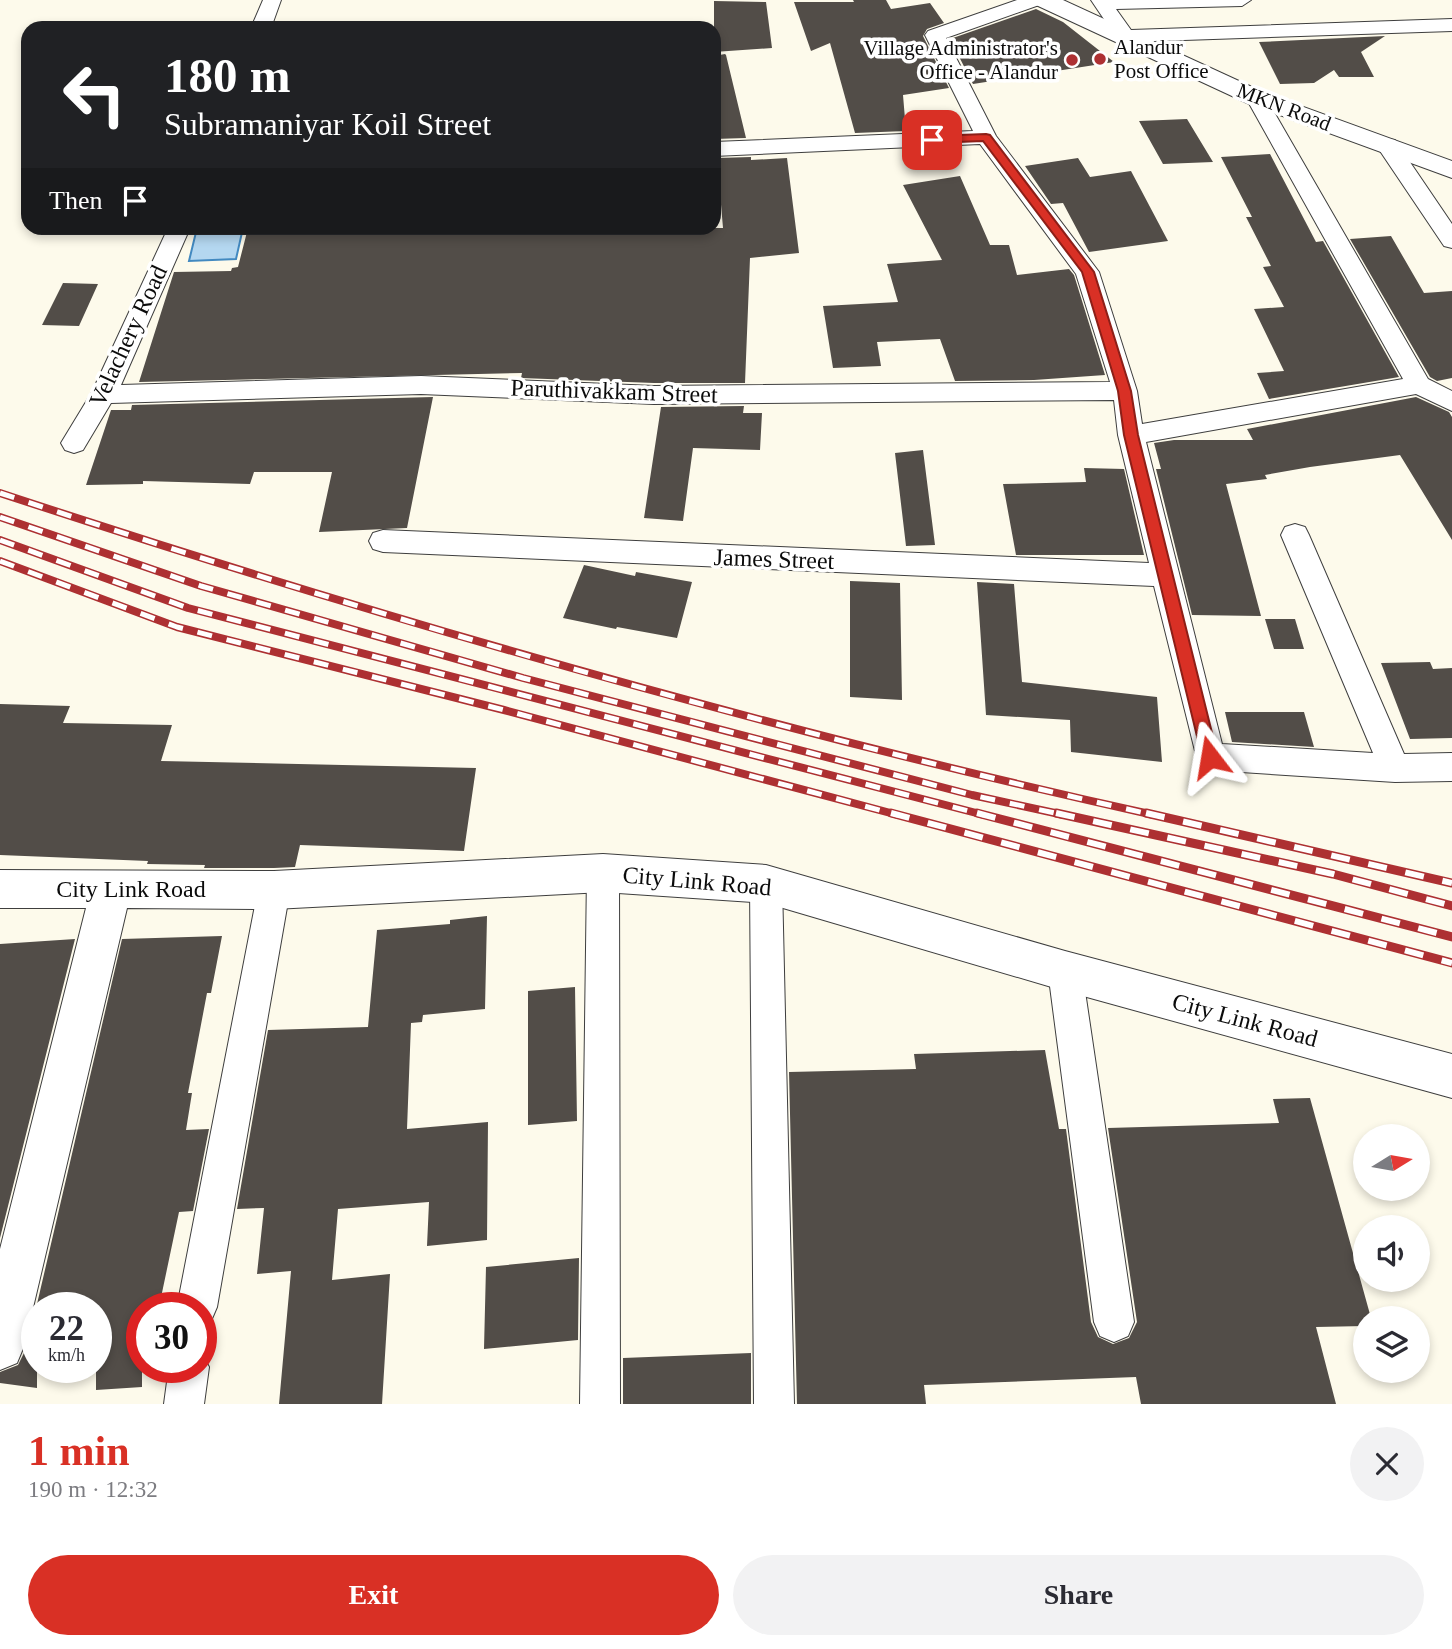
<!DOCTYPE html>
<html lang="en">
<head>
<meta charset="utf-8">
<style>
  :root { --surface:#fff; --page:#f2f2f3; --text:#2b2b33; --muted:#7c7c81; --accent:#d93025 }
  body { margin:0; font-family:Georgia,serif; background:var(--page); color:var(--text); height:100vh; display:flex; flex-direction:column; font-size:26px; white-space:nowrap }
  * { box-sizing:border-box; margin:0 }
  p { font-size:23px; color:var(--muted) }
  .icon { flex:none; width:38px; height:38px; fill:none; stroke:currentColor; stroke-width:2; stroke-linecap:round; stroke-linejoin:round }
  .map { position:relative; height:1404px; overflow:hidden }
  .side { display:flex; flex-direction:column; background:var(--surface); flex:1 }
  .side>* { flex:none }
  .top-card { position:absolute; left:21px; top:21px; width:700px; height:214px; border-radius:21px; box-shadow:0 4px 10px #0003; background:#202124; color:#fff; overflow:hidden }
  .needle { width:46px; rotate:79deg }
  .tools { position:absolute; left:1353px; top:1124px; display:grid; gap:14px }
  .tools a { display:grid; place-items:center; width:77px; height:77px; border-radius:50%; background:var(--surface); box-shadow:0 4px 10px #0003; font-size:35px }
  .speed { position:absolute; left:21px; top:1292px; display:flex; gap:14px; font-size:35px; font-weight:700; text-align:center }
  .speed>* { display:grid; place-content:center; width:91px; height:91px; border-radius:50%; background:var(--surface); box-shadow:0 4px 10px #0003; line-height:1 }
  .speed small { font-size:18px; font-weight:400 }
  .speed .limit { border:10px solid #d22; background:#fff; color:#111 }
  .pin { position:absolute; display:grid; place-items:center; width:60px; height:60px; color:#fff; margin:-30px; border-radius:14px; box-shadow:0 4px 10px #0006 }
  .me { position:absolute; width:77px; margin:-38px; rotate:346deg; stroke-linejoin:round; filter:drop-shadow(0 0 5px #0008) }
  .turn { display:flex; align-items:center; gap:24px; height:147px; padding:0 28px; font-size:32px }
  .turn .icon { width:91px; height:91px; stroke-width:2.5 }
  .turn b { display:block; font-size:49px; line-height:60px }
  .then { display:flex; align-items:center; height:66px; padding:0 28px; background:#0003; gap:14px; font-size:26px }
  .round { display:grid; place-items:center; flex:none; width:74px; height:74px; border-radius:37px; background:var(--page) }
  .overview { display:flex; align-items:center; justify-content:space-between; height:119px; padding:0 28px }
  h1 { font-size:42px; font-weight:700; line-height:52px; color:var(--accent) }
  .primary-button { display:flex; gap:14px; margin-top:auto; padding:14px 28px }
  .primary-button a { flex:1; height:80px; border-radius:42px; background:var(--accent); color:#fff; font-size:28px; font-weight:700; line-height:80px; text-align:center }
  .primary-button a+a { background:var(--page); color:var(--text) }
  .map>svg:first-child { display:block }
  .water { fill:#b4d7f0; stroke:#4289c0; stroke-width:2 }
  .building { fill:#524d48 }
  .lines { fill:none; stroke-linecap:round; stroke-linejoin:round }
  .minor-casing { stroke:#3e3e3e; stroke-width:2 }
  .tertiary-casing { stroke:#3e3e3e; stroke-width:2 }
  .minor { fill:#fff; fill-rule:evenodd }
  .tertiary { fill:#fff; fill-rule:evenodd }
  .rail-far1-casing { stroke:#ad3032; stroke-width:8 }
  .rail-casing { stroke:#ad3032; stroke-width:9 }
  .rail-far1 { stroke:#fff; stroke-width:5; stroke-dasharray:15; stroke-linecap:butt }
  .rail { stroke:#fff; stroke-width:6; stroke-dasharray:19; stroke-linecap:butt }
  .route { fill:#d93025; stroke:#8d1f18; stroke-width:2 }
  .poi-dot { fill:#ad3032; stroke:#fff; stroke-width:2.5 }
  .labels { text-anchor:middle; stroke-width:7; stroke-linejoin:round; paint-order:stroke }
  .far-poi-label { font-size:21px; fill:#0b0b0b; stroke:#fff; text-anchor:start }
  .far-street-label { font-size:21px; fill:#0b0b0b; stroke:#fff }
  .street-label { font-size:24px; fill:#0b0b0b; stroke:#fff }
</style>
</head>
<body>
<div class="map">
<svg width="1452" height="1404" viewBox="0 0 1452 1404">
  <rect width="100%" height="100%" fill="#fdfaeb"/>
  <path class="water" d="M197,228H243L236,259L189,261Z"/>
  <path class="building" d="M853,0H886L891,9L930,3L944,23L927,29L923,36L949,88L903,95L906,131L855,133L830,43L811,51L794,2H854Z
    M714,1L766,2L772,48L714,52Z
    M1036,9L1063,22L1114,62L973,84L950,39Z
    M1385,36L1361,52L1374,77H1339L1334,70L1314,83L1280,84L1259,42Z
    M725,54L726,55L746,138L714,139V56Z
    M1187,119L1213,162L1163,164L1139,121Z
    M1270,154L1316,242L1323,241L1399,377L1269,399L1257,373L1284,371L1254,309L1284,307L1263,267L1271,266L1246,217H1252L1221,157Z
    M751,157V160L787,158L799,253L750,258L745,383H654L521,378L522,373L139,382L174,272L231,271L232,268L238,267L248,228H723L717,158Z
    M1078,158L1090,177L1131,171L1168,241L1089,252L1063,203L1051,204L1025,166Z
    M960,176L990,245H1009L1017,275L1069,269L1074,275L1105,375L1034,380L955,381L940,339L877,342L881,366L833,368L823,306L898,302L887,264L942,260L903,185Z
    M1391,236L1424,293L1452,291V378L1437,381L1430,377L1350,239Z
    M63,283L98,284L79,326L42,325Z
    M433,397L407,528L319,532L332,472H254L250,484L143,481V484L86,485L111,410H131L132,405Z
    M1416,397L1449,412L1452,417V540L1400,455L1310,467L1265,475L1267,479L1226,484L1261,616L1192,615L1156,469H1161L1154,443L1174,440H1253L1247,429Z
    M744,406L743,413H762L760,450L693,448L683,521L644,518L661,407Z
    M923,450L935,545L906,546L895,453Z
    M1084,468L1124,469L1144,555H1016L1003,484L1086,482Z
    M584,565L635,576L636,572L692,582L677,638L617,627L616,629L563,618Z
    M850,581L900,583L902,700L850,697Z
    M977,582L1014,584L1022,682L1157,697L1162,762L1071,752L1070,720L986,715Z
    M1265,619H1295L1304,649H1274Z
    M1430,662L1433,669L1452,668V738L1410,739L1381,663Z
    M0,704L70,706L63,723L172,725L161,761L476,768L464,851L300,845L295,867L274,868H204L205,865L147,864L148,861L0,855Z
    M1225,712H1304L1314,747L1232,742Z
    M487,916L485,1009L423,1015L422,1022L411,1023L407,1129L488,1122L487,1240L427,1246L429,1202L338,1209L332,1280L390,1274L382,1404H279L291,1271L257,1274L264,1208L237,1209L268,1030L368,1027L377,930L450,924V920Z
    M222,936L211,993H207L188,1093H192L186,1130L209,1129L193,1211L179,1212L159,1307H142V1387L96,1390V1307H37V1388L0,1383V1372L18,1365L27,1347L122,939Z
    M75,939L0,1238V944Z
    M575,987L577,1121L528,1125V991Z
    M1045,1050L1059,1129H1066L1091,1322L1098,1337L1113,1344L1129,1338L1137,1322L1108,1128L1279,1123L1273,1099L1310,1098L1371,1318H1365V1326L1316,1327L1336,1404H1141L1136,1377L924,1385L926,1404H797L789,1072L916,1069L914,1054Z
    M579,1258L578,1340L484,1349L486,1267Z
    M751,1353V1404H623V1358Z"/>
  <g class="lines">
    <g class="minor-casing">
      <path id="minor" d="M263,0H281L271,28H251Z
        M1017,0H1044L1042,4L946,38L996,136L1099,272L1137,391L1142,424L1403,379L1246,98L1249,94H1263L1266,98L1428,379L1452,391V411L1416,394L1146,442L1222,744L1373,753L1281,535L1285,527L1295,524L1305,527L1309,535L1404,754L1452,753V781L1395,782L1210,770L1199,767L1154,586L383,552L373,549L369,541L373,533L383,530L1149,563L1118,435L1114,400L654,404L421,394L111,403L83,450L74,453L65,450L61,443L92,392L168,228H190L121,385L421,376L654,386L1110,382L1076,274L980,144L714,156V142L973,131L925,35L928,31Z
        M1091,0H1251L1242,6L1116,9L1131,30L1452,19V31L1125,42L1118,40Z
        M1387,139L1395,140L1452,224V248L1444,246L1376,145L1379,140Z
        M603,858L614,862L619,873L620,1404H580L587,873L592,862Z
        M766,869L778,873L782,884L794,1404H754L750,884L754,873Z
        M274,875L286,879L290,890L217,1307L211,1321L201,1325V1307H177L258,890L262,879Z
        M1065,954L1077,959L1082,971L1134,1322L1128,1336L1114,1342L1100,1336L1094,1322L1048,971L1053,959Z
        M201,1352L209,1367L204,1404H164L169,1367H201Z"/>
    </g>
    <g class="tertiary-casing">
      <path id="tertiary" d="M1032,0H1063L1265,93L1452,161V178L1247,103L1036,5Z
        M603,854L766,865L1065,951L1452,1054V1098L1065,991L766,903L603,892L274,909L127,908L24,1346L17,1363L0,1370V1249L86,908H0V870L274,871Z"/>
    </g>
    <use href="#minor" class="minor"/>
    <use href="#tertiary" class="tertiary"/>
    <g class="rail-far1-casing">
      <path id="rail-far1" d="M0,493C380,618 763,729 1154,815
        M0,517L201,586L523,678L972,795L1064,815
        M0,540L188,608L984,815
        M0,561L177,627L504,710L898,815"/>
    </g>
    <g class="rail-casing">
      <path id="rail" d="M891,813L1452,963
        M977,813L1452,937
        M1056,813L1333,874L1452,906
        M1146,813L1452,883"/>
    </g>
    <use href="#rail-far1" class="rail-far1"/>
    <use href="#rail" class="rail"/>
  </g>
  <path class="route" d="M986,134L990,135L1094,272L1131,391L1138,435L1218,757L1216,762L1210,764L1204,762L1202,757L1124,435L1118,391L1082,272L983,141L932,143L926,140L932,136Z"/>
  <g class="poi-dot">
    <circle cx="1100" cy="59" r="7"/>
    <circle cx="1072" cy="60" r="7"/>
  </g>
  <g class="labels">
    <g class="far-poi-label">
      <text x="1114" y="54">Alandur<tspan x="1114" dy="24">Post Office</tspan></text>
      <text x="1058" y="55" text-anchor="end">Village Administrator's<tspan x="1058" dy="24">Office - Alandur</tspan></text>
    </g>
    <g class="far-street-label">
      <text transform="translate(1284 107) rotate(21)" y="7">MKN Road</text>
    </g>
    <g class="street-label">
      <text transform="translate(128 336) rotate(-65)" y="8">Velachery Road</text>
      <text transform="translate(614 391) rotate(2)" y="8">Paruthivakkam Street</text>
      <text transform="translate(774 559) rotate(2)" y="8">James Street</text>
      <text transform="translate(697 881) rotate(5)" y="8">City Link Road</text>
      <text x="131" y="897">City Link Road</text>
      <text transform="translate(1245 1020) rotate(15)" y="8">City Link Road</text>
    </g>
  </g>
</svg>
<div class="tools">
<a><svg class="needle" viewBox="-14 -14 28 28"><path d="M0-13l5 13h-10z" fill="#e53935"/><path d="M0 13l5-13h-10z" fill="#7c7c81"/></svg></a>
<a><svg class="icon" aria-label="sound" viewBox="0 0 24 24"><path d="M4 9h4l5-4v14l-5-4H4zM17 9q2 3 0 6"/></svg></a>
<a><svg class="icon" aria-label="layers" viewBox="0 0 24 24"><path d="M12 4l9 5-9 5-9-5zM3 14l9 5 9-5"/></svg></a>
</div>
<div class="speed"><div>22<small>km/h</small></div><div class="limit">30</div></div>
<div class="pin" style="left:932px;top:140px;background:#d93025"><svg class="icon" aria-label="arrive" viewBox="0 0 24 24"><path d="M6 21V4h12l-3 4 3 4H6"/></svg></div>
<svg class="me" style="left:1210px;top:757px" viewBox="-20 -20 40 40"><path d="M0-17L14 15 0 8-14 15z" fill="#d93025" stroke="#fff" stroke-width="4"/></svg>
<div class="top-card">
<div class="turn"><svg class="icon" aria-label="left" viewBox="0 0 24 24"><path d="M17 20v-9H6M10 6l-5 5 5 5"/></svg><div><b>180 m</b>Subramaniyar Koil Street</div></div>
<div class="then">Then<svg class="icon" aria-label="arrive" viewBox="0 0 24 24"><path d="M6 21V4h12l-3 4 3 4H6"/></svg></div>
</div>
</div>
<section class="side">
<div class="overview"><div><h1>1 min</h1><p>190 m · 12:32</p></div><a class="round"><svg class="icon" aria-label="close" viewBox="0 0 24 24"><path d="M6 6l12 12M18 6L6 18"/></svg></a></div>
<div class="primary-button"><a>Exit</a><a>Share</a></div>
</section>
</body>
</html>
